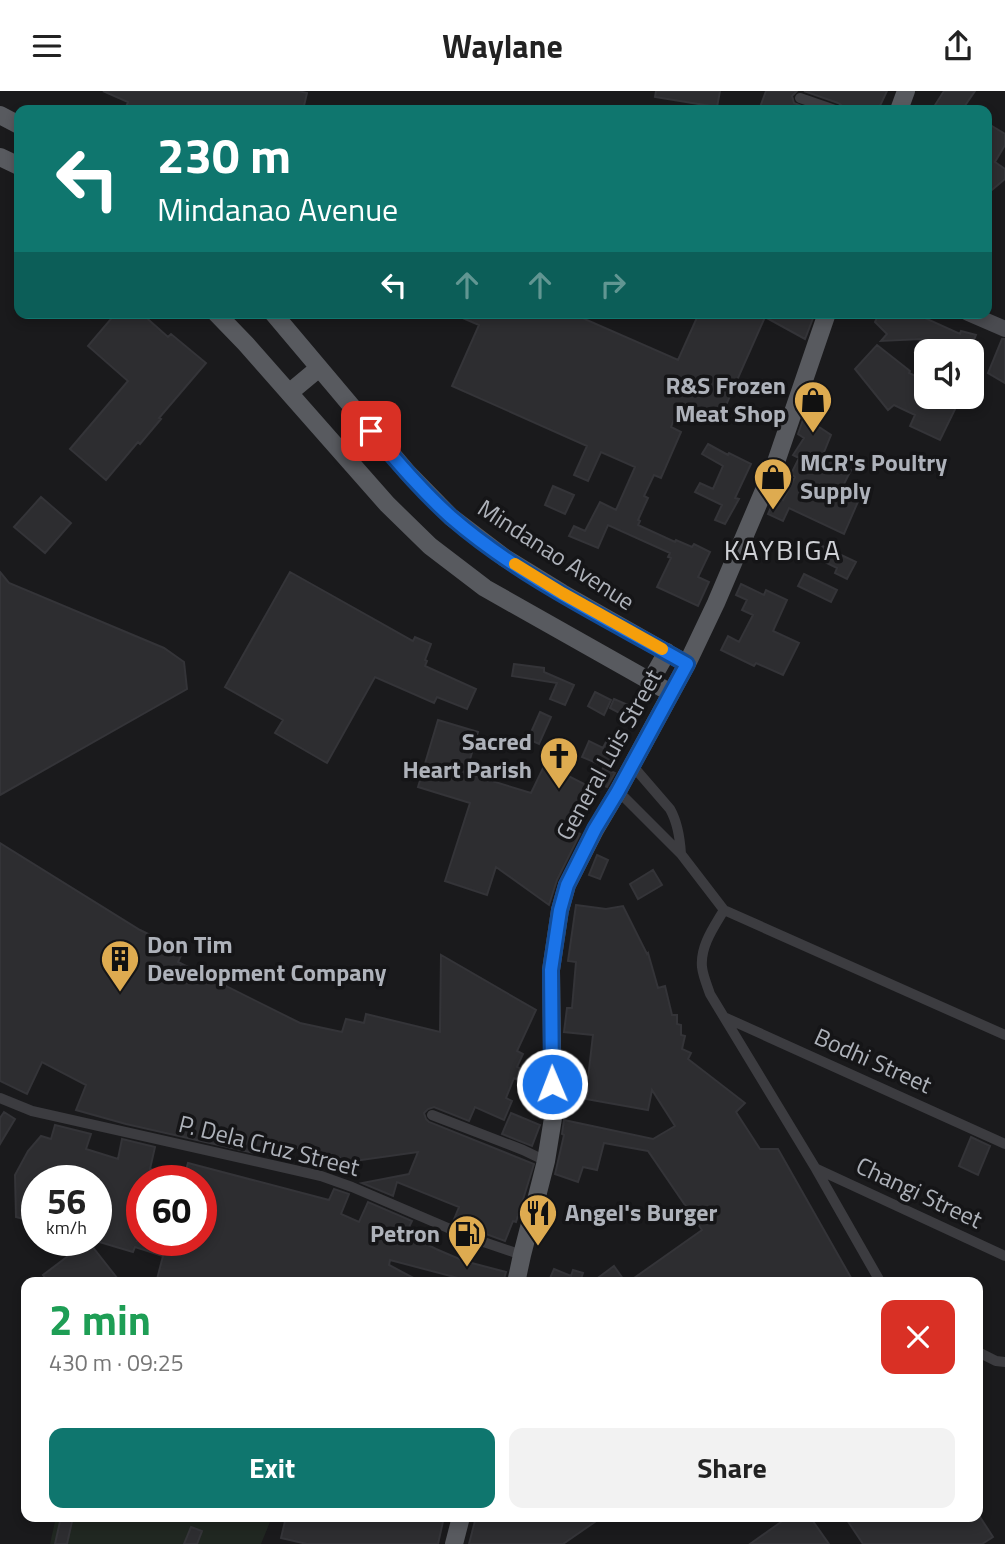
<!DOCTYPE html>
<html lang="en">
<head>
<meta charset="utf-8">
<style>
  :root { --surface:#fff; --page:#f2f2f2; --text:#222; --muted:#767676; --accent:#0f766e }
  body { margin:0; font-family:"Titillium Web",sans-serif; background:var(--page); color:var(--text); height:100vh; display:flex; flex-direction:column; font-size:26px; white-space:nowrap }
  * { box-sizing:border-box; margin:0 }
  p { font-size:23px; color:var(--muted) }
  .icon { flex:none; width:38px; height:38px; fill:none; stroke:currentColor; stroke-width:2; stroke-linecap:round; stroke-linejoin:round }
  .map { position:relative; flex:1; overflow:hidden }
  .sheet { position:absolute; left:21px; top:1186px; width:962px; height:245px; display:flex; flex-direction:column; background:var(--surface); border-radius:14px; box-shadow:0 4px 10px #0003 }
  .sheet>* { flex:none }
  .banner { position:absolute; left:14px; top:14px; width:978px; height:214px; border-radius:14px; box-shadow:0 4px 10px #0003; background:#0f766e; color:#fff; overflow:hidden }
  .fabs { position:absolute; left:914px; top:248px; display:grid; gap:14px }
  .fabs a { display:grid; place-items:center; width:70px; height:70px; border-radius:14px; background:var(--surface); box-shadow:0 4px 10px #0003; font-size:35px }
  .speed { position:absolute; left:21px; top:1074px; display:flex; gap:14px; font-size:35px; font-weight:700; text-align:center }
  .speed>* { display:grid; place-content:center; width:91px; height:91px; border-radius:50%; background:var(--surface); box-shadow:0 4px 10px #0003; line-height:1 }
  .speed small { font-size:18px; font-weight:400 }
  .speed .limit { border:10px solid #d22; background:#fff; color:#111 }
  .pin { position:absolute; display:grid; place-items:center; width:60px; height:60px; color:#fff; margin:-30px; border-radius:14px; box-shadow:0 4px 10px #0006 }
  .me { position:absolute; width:77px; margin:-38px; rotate:359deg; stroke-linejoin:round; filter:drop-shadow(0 0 5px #0008) }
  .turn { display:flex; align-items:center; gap:24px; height:147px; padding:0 28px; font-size:32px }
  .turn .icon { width:91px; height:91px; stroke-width:2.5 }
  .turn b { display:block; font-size:49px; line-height:60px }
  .lanes { display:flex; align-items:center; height:66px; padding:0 28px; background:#0003; justify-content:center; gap:35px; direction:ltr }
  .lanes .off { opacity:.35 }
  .round { display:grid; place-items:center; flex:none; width:74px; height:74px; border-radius:14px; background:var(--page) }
  .summary { display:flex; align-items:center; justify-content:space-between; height:119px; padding:0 28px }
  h1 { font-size:42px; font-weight:700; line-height:52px; color:#1e9e55 }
  .primary-button { display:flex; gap:14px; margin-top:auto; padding:14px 28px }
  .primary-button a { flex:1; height:80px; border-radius:14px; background:var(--accent); color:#fff; font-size:28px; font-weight:700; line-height:80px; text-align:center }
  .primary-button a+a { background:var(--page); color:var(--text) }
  header { display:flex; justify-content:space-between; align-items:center; height:91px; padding:0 28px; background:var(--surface); font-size:32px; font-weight:700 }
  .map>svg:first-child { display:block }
  .green { fill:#202721 }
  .building { fill:#2d2d30; stroke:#343438; stroke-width:2 }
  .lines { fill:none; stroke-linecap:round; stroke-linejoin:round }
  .street { stroke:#3c3c40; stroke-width:10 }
  .secondary { stroke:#4a4b50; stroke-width:16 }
  .primary { stroke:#585a5f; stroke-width:18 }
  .route-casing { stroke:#114b97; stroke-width:18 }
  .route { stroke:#1a73e8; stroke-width:12 }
  .slow { stroke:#f59e0b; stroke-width:12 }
  .labels { text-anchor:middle; stroke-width:7; stroke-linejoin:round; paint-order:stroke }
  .poi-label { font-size:24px; font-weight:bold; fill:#aeb2ba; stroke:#151517; text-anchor:end }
  .street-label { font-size:24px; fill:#aeb2ba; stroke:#151517 }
  .quarter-label { font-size:28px; letter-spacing:2px; fill:#cfd1d6; stroke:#151517 }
</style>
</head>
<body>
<header><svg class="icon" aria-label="menu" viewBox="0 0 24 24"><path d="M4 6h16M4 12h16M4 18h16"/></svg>Waylane<svg class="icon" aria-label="share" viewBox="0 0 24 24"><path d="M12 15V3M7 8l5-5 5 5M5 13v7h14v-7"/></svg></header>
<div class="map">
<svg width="1005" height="1453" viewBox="0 0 1005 1453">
  <rect width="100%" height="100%" fill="#1a1a1c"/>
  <path class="green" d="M56,1426H272L261,1453H50Z"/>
  <path class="building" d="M103,0H298L307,2L303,19H134L126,16L128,11Z
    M656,0H720L717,16L655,6Z
    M766,0H797L792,5L794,12L811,19H759Z
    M804,0H887L878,19H843L841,14L838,12Z
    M944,0H975L962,19H932Z
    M987,32L1005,43V54L995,71L1005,78V88L987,103Z
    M116,222H141L168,246L171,243L206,272L159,327L161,328L140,353L138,351L106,389L70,358L128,290L88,255Z
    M451,222H571L678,269L699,222H815L805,248L765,226L719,330L680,313L671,336L681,341L661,387L654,384L644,405L648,407L638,429L640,430L638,434L675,451L676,449L692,456L694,453L710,461L698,486L709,491L698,515L657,496L671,467L668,466L670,462L608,434L598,457L569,445L574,435L585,440L600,411L616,419L635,376L601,361L588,390L574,384L587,355L452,295L479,234Z
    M879,222H914L960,243L961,240L976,244L969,261H915L922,248L881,250L887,243L875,231Z
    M1002,248H1005V292L988,282Z
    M877,254L910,280L909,282L926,290V306H961L940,349L910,335L915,324L894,314L888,319L855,278Z
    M804,326L831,344L822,366L851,379L842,397L860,406L844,443L789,417L783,430L768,423L776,405L783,409L795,386L791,383L799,367L793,364L804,347L798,343Z
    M708,353L728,364L729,362L751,373L735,407L739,408L725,433L715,429L722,414L695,401L700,392L713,398L723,375L702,363Z
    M553,395L574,404L565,423L545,414Z
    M41,406L71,432L45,462L14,436Z
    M818,453L856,471L847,488L835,482L837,477L813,465Z
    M0,481L9,492L164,557L184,571L187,598L0,704Z
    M290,481L413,550L415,546L431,553L425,569L427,570L425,575L476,598L467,618L437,606L434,612L375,586L327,672L275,642L283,629L225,596Z
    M804,483L837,499L831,511L798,495Z
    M741,493L764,504L766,499L787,509L773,540L799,552L783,584L756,572L754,575L721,559L728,545L739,551L753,524L742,519L747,509L736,504Z
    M514,573L544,577V581L574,594L565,614L550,608L557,592L512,585Z
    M595,601L611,609L604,624L588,615Z
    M614,608L628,614L623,624L610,617Z
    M540,621L551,626L539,653L528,648Z
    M438,629L478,641L466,682L531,702L545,673L592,697L576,730L579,731L575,740L580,743L557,789L549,814L496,776L487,804L445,790L470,712L418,696Z
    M609,645L624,653L611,678L582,666L589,650L603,657Z
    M603,677L615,682L607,696L597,692Z
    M0,752L140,839L183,860L178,871L300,932L342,941L346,928L364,932L366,923L440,941L441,864L536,919L517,960L523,963L517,976L541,986V989L538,997L514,987L506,1007L512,1010L504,1029L475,1016L469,1030L434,1016L428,1018L424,1022L426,1028L429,1031L534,1073L516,1131L513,1130L505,1150L453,1131L459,1116L397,1091L393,1105L362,1092L409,1083L418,1061L354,1070L272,1051L271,1057L261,1056L258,1063L126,1033L76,1019L86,994L42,971L27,1003L0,990Z
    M597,764L608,769L600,788L589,784Z
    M653,779L662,794L638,808L630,793Z
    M576,814L606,818L623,815L647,863L648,862L658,897L665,895L672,924H677V933L681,934V944L685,945L682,958L691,962L688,968L745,1012L736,1021L760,1058H778L854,1192H627L702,1139L648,1060L604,1052L597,1079L583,1076L578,1091L555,1083L564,1044L562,1043L564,1029L653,1048L675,1035L652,999L648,1019L569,1005L573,984L588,987L593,944L564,941L567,917H572L576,871L568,870Z
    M4,1021L15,1028L0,1053V1027Z
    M511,1022L540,1034L532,1055L502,1043Z
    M55,1034L91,1043L86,1058L118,1068L122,1048L155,1056L150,1078L158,1080L155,1090H142V1133L137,1150H201V1090H183L188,1072L329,1109L334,1098L349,1103L341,1123L359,1131L368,1111L412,1130L409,1136L425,1143L422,1151L436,1158L464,1170L506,1181L503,1192H477L390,1169L389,1174L423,1192H156L163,1165L135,1156L133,1161L96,1150V1090H37V1132L16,1126L15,1084L28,1060L41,1045L51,1048Z
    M971,1046L990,1055L978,1084L959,1075Z
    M88,1150L121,1192H49L43,1184Z
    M614,1175L626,1192H591Z
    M554,1178L571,1185L573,1179L583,1182L581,1188L587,1192H548Z
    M61,1426H73L67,1453H55Z
    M286,1426H444L438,1453H307L281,1447Z
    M476,1426H602L563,1453H469Z
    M788,1426H810L829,1453H750Z
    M845,1426H980L993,1446L982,1453H863Z
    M191,1436L202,1440L197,1453H184Z"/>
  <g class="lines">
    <path class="street" d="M800,7L835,19
      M632,674L670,718C678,732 680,747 681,763
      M618,700L681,763L724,819L1005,944
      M724,819C714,836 700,855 702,876C703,885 707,894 710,903L816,1078L881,1192
      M724,926L1005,1053
      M0,1007L32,1020L321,1085L352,1096L469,1146L522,1164
      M432,1024L523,1059L546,1070
      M817,1078L1005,1165
      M978,1261L996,1270L1005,1271"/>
    <path class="secondary" d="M968,222L1005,238"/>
    <path class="primary" d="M899,19L906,0
      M0,24L19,34
      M0,66L19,75
      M216,222L246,253L387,413L430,455L485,497L671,602
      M273,222L407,381L451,426L505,467L562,502L687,573
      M289,302L319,277
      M650,591L667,561
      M516,1192L522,1164L546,1070L553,1027L551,879L560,819L567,794L595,739L618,700L687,573L716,512L776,371L827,222
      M454,1453L461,1426"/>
  </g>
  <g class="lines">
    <g class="route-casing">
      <path id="route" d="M371,340C396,369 422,400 451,426C520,486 608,528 687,573L618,700L595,738L567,794L560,819L551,879L552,993"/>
    </g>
    <use href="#route" class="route"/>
    <path class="slow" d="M515,473L562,502L662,558"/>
  </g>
  <defs>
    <g id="shop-pin" transform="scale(2.0125)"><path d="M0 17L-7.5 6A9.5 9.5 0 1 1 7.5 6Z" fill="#deab50" stroke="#151517"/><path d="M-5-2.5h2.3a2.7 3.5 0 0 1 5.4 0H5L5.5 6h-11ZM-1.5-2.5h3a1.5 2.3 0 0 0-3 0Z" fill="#111"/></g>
    <g id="church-pin" transform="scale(2.0125)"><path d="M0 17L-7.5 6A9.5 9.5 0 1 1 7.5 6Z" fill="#deab50" stroke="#151517"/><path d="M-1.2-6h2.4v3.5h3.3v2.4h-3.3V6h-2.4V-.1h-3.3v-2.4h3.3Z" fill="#111"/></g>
    <g id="building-pin" transform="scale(2.0125)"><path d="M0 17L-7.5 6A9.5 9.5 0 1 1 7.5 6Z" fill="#deab50" stroke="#151517"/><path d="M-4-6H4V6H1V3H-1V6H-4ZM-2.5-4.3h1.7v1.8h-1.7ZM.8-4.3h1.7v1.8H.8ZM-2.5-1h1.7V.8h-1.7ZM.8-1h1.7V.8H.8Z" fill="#111"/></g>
    <g id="restaurant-pin" transform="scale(2.0125)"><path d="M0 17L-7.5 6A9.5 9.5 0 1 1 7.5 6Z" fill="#deab50" stroke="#151517"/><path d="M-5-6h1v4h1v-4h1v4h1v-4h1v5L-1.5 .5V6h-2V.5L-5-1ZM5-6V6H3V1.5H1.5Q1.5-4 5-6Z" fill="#111"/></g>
    <g id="fuel-pin" transform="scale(2.0125)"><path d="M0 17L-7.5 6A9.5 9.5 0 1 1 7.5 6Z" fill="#deab50" stroke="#151517"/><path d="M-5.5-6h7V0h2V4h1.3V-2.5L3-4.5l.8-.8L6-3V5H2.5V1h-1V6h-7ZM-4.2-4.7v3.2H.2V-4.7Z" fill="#111"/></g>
  </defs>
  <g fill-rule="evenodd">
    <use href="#shop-pin" x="813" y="309"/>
    <use href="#shop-pin" x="773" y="386"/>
    <use href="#church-pin" x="559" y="665"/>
    <use href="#building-pin" x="120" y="868"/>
    <use href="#restaurant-pin" x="538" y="1122"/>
    <use href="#fuel-pin" x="467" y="1143"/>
  </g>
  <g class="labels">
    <g class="poi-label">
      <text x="786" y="303">R&amp;S Frozen<tspan x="786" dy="28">Meat Shop</tspan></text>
      <text x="800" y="380" text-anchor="start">MCR's Poultry<tspan x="800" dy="28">Supply</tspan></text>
      <text x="532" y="659">Sacred<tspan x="532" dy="28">Heart Parish</tspan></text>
      <text x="147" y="862" text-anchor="start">Don Tim<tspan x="147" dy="28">Development Company</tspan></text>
      <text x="565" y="1130" text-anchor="start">Angel's Burger</text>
      <text x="440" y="1151">Petron</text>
    </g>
    <g class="street-label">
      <text transform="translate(556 464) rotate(33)" y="8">Mindanao Avenue</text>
      <text transform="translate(609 664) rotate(-61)" y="8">General Luis Street</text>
      <text transform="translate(873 970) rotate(24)" y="8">Bodhi Street</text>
      <text transform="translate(269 1055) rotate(14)" y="8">P. Dela Cruz Street</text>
      <text transform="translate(919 1102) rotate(25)" y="8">Changi Street</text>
    </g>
    <g class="quarter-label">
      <text x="783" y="469">KAYBIGA</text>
    </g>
  </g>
</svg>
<div class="fabs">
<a><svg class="icon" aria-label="sound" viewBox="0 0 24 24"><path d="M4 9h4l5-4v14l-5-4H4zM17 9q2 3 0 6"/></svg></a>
</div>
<div class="speed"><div>56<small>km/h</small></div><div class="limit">60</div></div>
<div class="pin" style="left:371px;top:340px;background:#d93025"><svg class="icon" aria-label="arrive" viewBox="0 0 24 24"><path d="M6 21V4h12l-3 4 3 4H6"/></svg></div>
<svg class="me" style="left:552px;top:993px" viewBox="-20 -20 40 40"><circle r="17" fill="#1a73e8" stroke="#fff" stroke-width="3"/><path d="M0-11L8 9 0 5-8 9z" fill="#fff"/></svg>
<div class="banner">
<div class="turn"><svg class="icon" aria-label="left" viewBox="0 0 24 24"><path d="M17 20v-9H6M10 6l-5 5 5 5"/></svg><div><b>230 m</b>Mindanao Avenue</div></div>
<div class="lanes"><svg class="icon" aria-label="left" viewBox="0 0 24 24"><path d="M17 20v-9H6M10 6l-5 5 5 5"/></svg><svg class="icon off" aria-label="ahead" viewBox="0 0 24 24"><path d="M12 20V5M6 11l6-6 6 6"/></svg><svg class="icon off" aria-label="ahead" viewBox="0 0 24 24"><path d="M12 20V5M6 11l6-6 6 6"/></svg><svg class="icon off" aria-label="right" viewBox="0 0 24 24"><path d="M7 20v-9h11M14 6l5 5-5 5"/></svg></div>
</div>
<section class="sheet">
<div class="summary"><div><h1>2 min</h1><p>430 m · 09:25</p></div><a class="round" style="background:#d93025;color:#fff"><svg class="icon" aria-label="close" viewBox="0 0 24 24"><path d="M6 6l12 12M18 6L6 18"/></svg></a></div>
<div class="primary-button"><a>Exit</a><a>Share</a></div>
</section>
</div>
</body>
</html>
